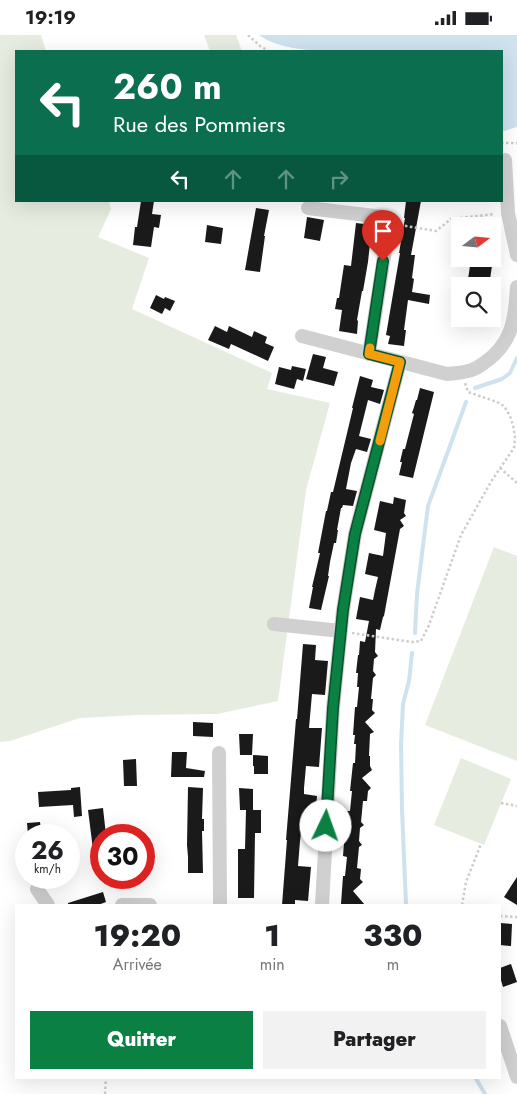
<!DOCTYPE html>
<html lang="fr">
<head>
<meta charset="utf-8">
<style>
  :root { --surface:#fff; --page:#f2f2f2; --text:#202124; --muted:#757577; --accent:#0b8043 }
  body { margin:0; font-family:Jost,sans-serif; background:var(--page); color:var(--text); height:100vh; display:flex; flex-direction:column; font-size:19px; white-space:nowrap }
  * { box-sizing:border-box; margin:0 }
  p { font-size:16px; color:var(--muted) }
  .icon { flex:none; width:28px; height:28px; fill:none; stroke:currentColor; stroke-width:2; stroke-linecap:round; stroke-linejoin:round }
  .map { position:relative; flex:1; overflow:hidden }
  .details { position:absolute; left:15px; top:869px; width:486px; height:175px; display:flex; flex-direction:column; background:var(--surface); border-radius:0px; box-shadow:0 5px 20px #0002 }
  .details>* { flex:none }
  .banner { position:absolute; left:15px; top:15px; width:488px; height:152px; border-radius:0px; box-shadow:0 5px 20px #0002; background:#0b6e4f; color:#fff; overflow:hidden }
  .needle { width:32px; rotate:74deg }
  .controls { position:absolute; left:451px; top:182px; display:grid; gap:10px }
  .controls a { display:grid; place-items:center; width:50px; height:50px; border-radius:0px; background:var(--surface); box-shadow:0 5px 20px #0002; font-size:25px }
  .speed { position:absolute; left:15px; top:789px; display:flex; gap:10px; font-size:25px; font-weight:700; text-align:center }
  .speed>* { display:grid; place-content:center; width:65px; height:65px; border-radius:50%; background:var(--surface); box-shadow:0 5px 20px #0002; line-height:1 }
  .speed small { font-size:12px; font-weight:400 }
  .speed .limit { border:8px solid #d22; background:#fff; color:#111 }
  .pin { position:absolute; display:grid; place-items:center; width:42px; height:42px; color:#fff; margin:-51px -21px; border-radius:50% 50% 50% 0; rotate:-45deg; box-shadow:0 0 5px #0007 }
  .pin .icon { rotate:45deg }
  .me { position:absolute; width:55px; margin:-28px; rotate:3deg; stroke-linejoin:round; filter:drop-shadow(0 0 4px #0008) }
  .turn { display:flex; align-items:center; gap:18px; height:105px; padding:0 15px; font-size:22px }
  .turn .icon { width:65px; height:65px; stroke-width:2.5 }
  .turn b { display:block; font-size:35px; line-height:42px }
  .lanes { display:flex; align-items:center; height:48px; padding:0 15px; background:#0003; justify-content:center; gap:25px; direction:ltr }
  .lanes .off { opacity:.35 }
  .eta { display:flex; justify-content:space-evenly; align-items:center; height:85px; text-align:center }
  .eta b { font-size:30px; font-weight:800; line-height:35px }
  .cta { display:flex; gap:10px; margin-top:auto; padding:10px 15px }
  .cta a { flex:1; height:58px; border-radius:0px; background:var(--accent); color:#fff; font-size:20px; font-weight:800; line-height:58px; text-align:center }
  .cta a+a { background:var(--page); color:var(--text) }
  .status { display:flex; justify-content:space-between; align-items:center; height:35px; padding:0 25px; background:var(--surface); direction:ltr }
  .status svg { height:14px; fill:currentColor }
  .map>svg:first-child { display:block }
  .green { fill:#e6ecdf }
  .water { fill:#cfe2ee }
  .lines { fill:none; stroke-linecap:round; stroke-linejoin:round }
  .stream { stroke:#cfe2ee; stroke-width:4 }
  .building { fill:#1a1a1a }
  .path { stroke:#cdcdcd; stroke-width:2.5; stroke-dasharray:2.5 2.5; stroke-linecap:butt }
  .street { stroke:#d0d0d0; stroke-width:14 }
  .route-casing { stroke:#07532c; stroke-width:12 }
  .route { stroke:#0b8043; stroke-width:9 }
  .slow { stroke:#f59e0b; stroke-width:9 }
</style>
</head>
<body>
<div class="status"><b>19:19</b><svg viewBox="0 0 49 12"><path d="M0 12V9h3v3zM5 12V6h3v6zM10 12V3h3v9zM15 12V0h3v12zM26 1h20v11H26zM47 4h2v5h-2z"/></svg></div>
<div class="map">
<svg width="517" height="1059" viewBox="0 0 517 1059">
  <rect width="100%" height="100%" fill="#fff"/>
  <path class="green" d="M0,0H41L46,16H16V166H109L111,174L98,202L149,223L132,274L272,338L267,354L330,368L306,455L278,666L217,679L138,680L80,683L10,706L0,707Z
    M204,0H236L242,16H210Z
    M494,512L517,521V726L425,690Z
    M461,723L511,744L484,810L434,790Z"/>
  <path class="water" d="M259,0H517V92L501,97V16C467,16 432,16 398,16C362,16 287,22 259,0Z"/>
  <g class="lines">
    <path class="stream" d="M475,353L502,344L510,338L517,323
      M415,598L417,559L428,471L466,367
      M406,870L402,774L401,709L403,669L409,646L412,618
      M475,1042L485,1059"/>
  </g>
  <path class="building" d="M141,166H154L152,179L161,180L159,193L154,192L151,212L133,210L135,192H137Z
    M406,166H421L411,220H415L412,243L414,244L412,257L430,260L429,269L408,265L404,295H406L404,311L388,309L390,301L386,300L400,218H399L405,183H404Z
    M256,173L269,175L264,201H265L260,237L245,235Z
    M307,182L324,185L320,206L304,203Z
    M356,188L372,190L368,227L363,256H362L357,285L358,286L357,299L339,296L342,275L335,274L337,263H339L344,230L351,231Z
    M207,190L223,193L221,209L205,207Z
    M471,224H493L489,251H467Z
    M156,260L164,264L165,262L175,266L170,276L165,273L162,279L150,273Z
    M215,291L227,297L229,291L252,302L254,296L267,302L265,308L274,312L268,326L231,309L229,314L208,305Z
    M313,319L326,322L323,333L338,337L334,351L306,344Z
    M292,331L306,334L303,346L297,344L294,354L275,349L279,332L291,335Z
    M360,341L373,345L371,352L384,355L380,369L368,365L359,401L371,404L367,417L356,414L351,428L346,454L357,456L353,471L343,470L342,473H341L337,495H338L336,508H334L330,527L328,541H329L321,575L309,573L313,552H312L320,518H318L326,476H327L331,457H333L353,373H352Z
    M420,353L434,357L413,443L399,440L402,427H400L403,414H405L414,379L412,378L414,372L416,365H417Z
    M394,462L406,465L404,478L406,481L400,485L404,491L400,494L384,581L383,582L380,595L376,594L375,617L378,621L374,624L373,636L376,640L373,643L371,664H373L372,675L375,678L365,687L374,697L370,699L369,721H370V731L372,735L362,743L371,753L368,756L367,766H363L361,787L364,790L360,793L359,806L362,810L359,812L357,833L361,834L360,844L363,847L353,856L365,870H343L341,869L343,841H345L347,822L343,821L344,808L342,807L346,776H350L352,756H350L353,728H355L356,709H354L355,700H353L355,672H357L359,652H357L358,638H356L358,620H359L360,606L365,607L369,586L356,584L360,562L373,565L375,555L378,542L365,539L369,518L383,521L386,498L374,495L380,466L393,469Z
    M303,609L316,610L315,625L328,626L327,637L325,660L312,659L309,693H322L319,732L306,731L304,753V759L317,761L314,799L301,798L300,806L298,831L311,832L308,866L295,865V870H282L287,805H286L296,684H297Z
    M193,687L213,688V702L193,701Z
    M239,699H253L252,720H240Z
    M172,717H187L186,733L205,736L204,742H171Z
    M253,720L268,721V739H254V731H253Z
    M136,724L137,751H124L123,725Z
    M80,752L82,781L74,782L73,770L39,772L38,757L71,755V753Z
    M188,752L203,753L202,784H204V796H202L203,838H188V822L187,810Z
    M239,753L253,754V775H240Z
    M103,773L106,800H101V830H95L88,775Z
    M246,775H261V798H255L254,863H238V814H245Z
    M40,787L42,800H28L27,788Z
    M517,842V870L504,862Z
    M103,857L106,867L98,870H68V868Z
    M500,888L512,889L511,911L500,910Z
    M511,929L517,947L503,952L500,942V933Z"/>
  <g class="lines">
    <path class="path" d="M248,0L260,11L269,16
      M501,108H517
      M400,190L436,196L451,184L495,179
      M500,433L517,448
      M352,598L412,607L421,606L429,590L461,500L492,445L514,413L515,401L513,390L510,381L504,371L497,367L468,357L465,348
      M501,768L517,771
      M462,870L466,847L481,809
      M500,881L517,882
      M105,1059L106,1042"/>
    <path class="street" d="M505,125L508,178L517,220
      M308,173L383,182L389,189L369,319
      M302,301L447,339C455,338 466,338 474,334C477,333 481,330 484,328C513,308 515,284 517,252
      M274,589L341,596
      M219,718L220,870
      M37,854L48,870
      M122,870H150
      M322,870L333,673L343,575L355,499L400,327
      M500,991L517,1042"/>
  </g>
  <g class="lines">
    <g class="route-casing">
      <path id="route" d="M326,791L333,673L343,575L355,499L400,327L369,319L383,226"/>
    </g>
    <use href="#route" class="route"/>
    <path class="slow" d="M370,313L369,319L400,327L380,406"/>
  </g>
</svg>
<div class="controls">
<a><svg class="needle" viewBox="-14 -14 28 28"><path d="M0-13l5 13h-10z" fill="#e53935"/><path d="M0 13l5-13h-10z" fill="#757577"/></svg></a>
<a><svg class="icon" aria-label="search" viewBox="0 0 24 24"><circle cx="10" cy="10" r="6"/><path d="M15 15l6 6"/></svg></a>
</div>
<div class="speed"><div>26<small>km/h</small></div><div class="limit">30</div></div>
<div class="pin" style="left:383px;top:226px;background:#d93025"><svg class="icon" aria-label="arrive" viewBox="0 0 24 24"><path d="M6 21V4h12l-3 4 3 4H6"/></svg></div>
<svg class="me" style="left:326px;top:791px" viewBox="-20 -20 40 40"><circle r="19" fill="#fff"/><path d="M0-13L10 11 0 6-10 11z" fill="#0b8043"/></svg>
<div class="banner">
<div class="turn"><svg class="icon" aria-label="left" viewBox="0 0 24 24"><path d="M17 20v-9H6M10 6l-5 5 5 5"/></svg><div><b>260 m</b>Rue des Pommiers</div></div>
<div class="lanes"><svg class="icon" aria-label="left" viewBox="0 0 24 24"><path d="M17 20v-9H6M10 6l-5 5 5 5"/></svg><svg class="icon off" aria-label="ahead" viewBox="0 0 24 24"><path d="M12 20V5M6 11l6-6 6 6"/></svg><svg class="icon off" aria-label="ahead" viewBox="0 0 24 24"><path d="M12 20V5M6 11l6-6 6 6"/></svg><svg class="icon off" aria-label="right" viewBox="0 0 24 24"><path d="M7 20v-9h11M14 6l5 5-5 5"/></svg></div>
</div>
<section class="details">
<div class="eta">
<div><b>19:20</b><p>Arrivée</p></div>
<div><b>1</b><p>min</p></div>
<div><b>330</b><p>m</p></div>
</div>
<div class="cta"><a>Quitter</a><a>Partager</a></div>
</section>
</div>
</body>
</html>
